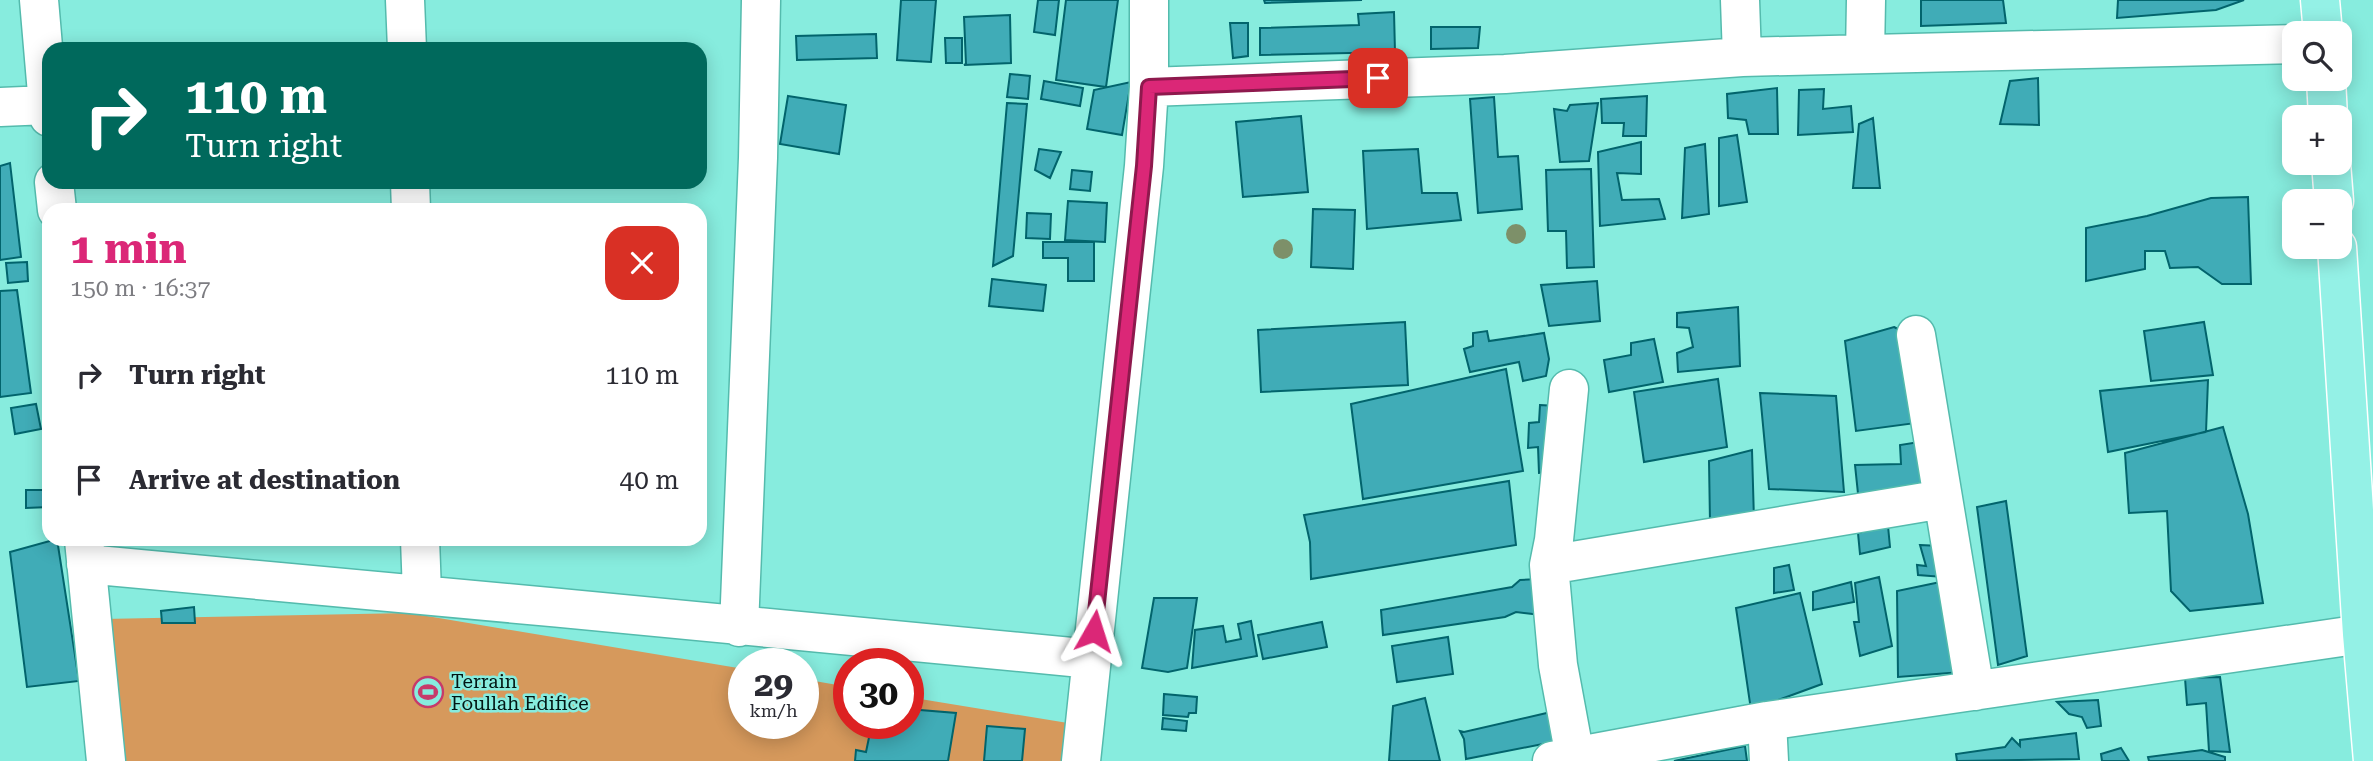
<!DOCTYPE html>
<html lang="en">
<head>
<meta charset="utf-8">
<style>
  :root { --surface:#fff; --page:#f2f2f3; --text:#2b2b33; --muted:#7c7c81; --accent:#db2777 }
  body { margin:0; font-family:"Roboto Serif",serif; background:var(--page); color:var(--text); height:100vh; display:flex; flex-direction:column; font-size:26px; white-space:nowrap }
  * { box-sizing:border-box; margin:0 }
  p { font-size:23px; color:var(--muted) }
  .icon { flex:none; width:38px; height:38px; fill:none; stroke:currentColor; stroke-width:2; stroke-linecap:round; stroke-linejoin:round }
  .map { position:relative; flex:1; overflow:hidden }
  .details { position:absolute; left:42px; top:203px; width:665px; height:343px; display:flex; flex-direction:column; background:var(--surface); border-radius:21px; box-shadow:0 4px 18px #0003 }
  .details>* { flex:none }
  .banner { position:absolute; left:42px; top:42px; width:665px; height:147px; border-radius:21px; box-shadow:0 4px 18px #0003; background:#00695c; color:#fff; overflow:hidden }
  .buttons { position:absolute; left:2282px; top:21px; display:grid; gap:14px }
  .buttons a { display:grid; place-items:center; width:70px; height:70px; border-radius:14px; background:var(--surface); box-shadow:0 4px 18px #0003; font-size:35px }
  .speed { position:absolute; left:728px; top:648px; display:flex; gap:14px; font-size:35px; font-weight:700; text-align:center }
  .speed>* { display:grid; place-content:center; width:91px; height:91px; border-radius:50%; background:var(--surface); box-shadow:0 4px 18px #0003; line-height:1 }
  .speed small { font-size:18px; font-weight:400 }
  .speed .limit { border:10px solid #d22; background:#fff; color:#111 }
  .pin { position:absolute; display:grid; place-items:center; width:60px; height:60px; color:#fff; margin:-30px; border-radius:14px; box-shadow:0 4px 10px #0006 }
  .me { position:absolute; width:77px; margin:-38px; rotate:6deg; stroke-linejoin:round; filter:drop-shadow(0 0 5px #0008) }
  .turn { display:flex; align-items:center; gap:24px; height:147px; padding:0 28px; font-size:32px }
  .turn .icon { width:91px; height:91px; stroke-width:2.5 }
  .turn b { display:block; font-size:49px; line-height:60px }
  .round { display:grid; place-items:center; flex:none; width:74px; height:74px; border-radius:21px; background:var(--page) }
  .headline { display:flex; align-items:center; justify-content:space-between; height:119px; padding:0 28px }
  h1 { font-size:42px; font-weight:700; line-height:52px; color:var(--accent) }
  ul { padding:0; list-style:none }
  li { display:flex; align-items:center; gap:21px; height:105px; padding:0 28px }
  li div { flex:1 }
  li b { display:block; font-size:26px }
  li em { font-style:normal }
  .map>svg:first-child { display:block }
  .green { fill:#d6995c }
  .building { fill:#40acb7; stroke:#02646c; stroke-width:2 }
  .lines { fill:none; stroke-linecap:round; stroke-linejoin:round }
  .minor-casing { stroke:#54bbad; stroke-width:41 }
  .major-casing { stroke:#fff; stroke-width:41 }
  .minor { stroke:#fff; stroke-width:38 }
  .major { stroke:#94f1e6; stroke-width:38 }
  .tree { fill:#7d9069 }
  .route-casing { stroke:#8e194d; stroke-width:18 }
  .route { stroke:#db2777; stroke-width:12 }
  .labels { text-anchor:middle; stroke-width:5; stroke-linejoin:round; paint-order:stroke }
  .poi-label { font-size:19px; fill:#021614; stroke:#87ecde; text-anchor:start }
</style>
</head>
<body>
<div class="map">
<svg width="2373" height="761" viewBox="0 0 2373 761">
  <rect width="100%" height="100%" fill="#87ecde"/>
  <path class="green" d="M409,613L744,669V723H803V679L849,687V723H908V697L1074,724L1070,761H122L103,619Z"/>
  <path class="building" d="M901,0H936L931,62L897,60Z
    M1038,0H1059L1055,35L1034,32Z
    M1066,0H1118L1106,87L1056,80Z
    M1264,0H1362L1265,3Z
    M1921,0H2003L2006,23L1921,26Z
    M2118,0H2244L2216,10L2117,18Z
    M1394,12L1395,52L1260,55V28L1359,25L1358,14Z
    M1010,15L1011,63L964,65L966,64L964,17Z
    M1230,23H1248V56L1233,58Z
    M1431,27H1480L1478,48L1431,49Z
    M876,34L877,58L797,60L796,36Z
    M945,38H962V63H946Z
    M1010,74L1030,76L1028,99L1007,97Z
    M2038,78L2039,125L2000,124L2010,81Z
    M1044,81L1083,88L1080,106L1041,99Z
    M1131,82L1122,135L1087,129L1094,90Z
    M1777,88L1778,134H1749L1746,120L1728,118L1727,94Z
    M1824,89L1823,109L1851,106L1853,132L1798,135L1799,90Z
    M788,96L846,105L839,154L780,144Z
    M1647,96L1646,136H1623L1624,123H1602L1601,99Z
    M1494,97L1498,157L1518,156L1522,209L1478,213L1470,99Z
    M1007,103L1027,104L1013,256L993,266Z
    M1598,103L1589,161L1560,162L1554,109L1567,111L1570,105Z
    M1301,116L1308,192L1243,197L1236,122Z
    M1873,118L1880,188H1853L1859,124Z
    M1737,135L1747,202L1719,206V138Z
    M1641,142V174L1617,173L1622,200L1659,199L1665,219L1600,226L1598,152Z
    M1705,144L1709,214L1682,218L1685,148Z
    M1039,149L1061,152L1050,178L1035,170Z
    M1418,149L1422,193H1457L1461,220L1367,229L1363,151Z
    M10,163L21,257L0,260V166Z
    M1591,169L1594,267L1567,268L1566,231H1548L1546,170Z
    M1072,170L1092,172L1090,191L1070,189Z
    M2248,197L2251,284H2222L2198,267L2170,268L2165,251H2145V269L2086,281V228L2147,216L2211,198Z
    M1068,201L1107,203L1105,242L1065,240Z
    M1313,209L1355,210L1353,269L1311,267Z
    M1027,213L1051,214L1050,239L1026,238Z
    M1043,242H1094V281H1068V258H1043Z
    M27,262L28,281L8,283L6,263Z
    M992,279L1046,285L1043,311L989,306Z
    M1597,281L1600,321L1549,326L1541,285Z
    M17,290L31,393L0,397V291Z
    M1738,307L1740,366L1678,372L1677,353L1693,347L1689,328L1677,327V313Z
    M1405,322L1408,385L1261,392L1258,330Z
    M2204,322L2213,375L2151,381L2144,331Z
    M1894,327L1915,338L1916,423L1856,431L1845,341Z
    M1487,331L1489,341L1544,333L1549,359L1546,376L1523,381L1519,362L1470,372L1464,349L1473,346V333Z
    M1654,339L1663,382L1609,392L1604,360L1631,355V343Z
    M1506,369L1523,471L1363,499L1351,404Z
    M1718,379L1727,447L1644,462L1634,392Z
    M2208,380L2206,432L2108,452L2100,391Z
    M1760,393L1836,396L1844,492L1769,489Z
    M36,404L41,429L15,434L11,408Z
    M1540,405L1556,406L1558,471L1539,473L1538,447L1528,448L1529,423L1539,422Z
    M2223,427L2248,514L2263,603L2190,611L2171,591L2167,511L2129,513L2125,453Z
    M1932,440L1931,488L1859,503L1855,465L1901,464L1900,445Z
    M1752,450L1754,520L1710,522L1709,461Z
    M1509,481L1516,545L1311,579L1310,542L1304,515Z
    M26,490H49V507L26,508Z
    M2006,501L2027,656L1998,665L1977,507Z
    M1888,526L1890,547L1860,554L1858,533Z
    M57,539L79,681L27,687L10,552Z
    M1920,545L1940,546L1943,577L1918,575L1917,565L1926,566Z
    M1789,565L1794,590L1774,593V568Z
    M1879,577L1892,646L1860,656L1854,622H1859L1855,583Z
    M1538,579L1542,615L1516,612L1505,617L1383,635L1381,610L1512,587L1520,580Z
    M1950,580L1962,672L1898,677L1897,591Z
    M1851,582L1854,602L1813,610V592Z
    M1800,593L1822,684L1751,710L1736,608Z
    M1154,598H1197L1187,668L1168,672L1142,668Z
    M194,607L195,623H162L161,611Z
    M1251,621L1257,656L1192,668L1195,630L1223,626L1226,642L1241,639L1238,624Z
    M1322,622L1327,647L1263,659L1258,635Z
    M1448,637L1453,674L1397,682L1392,646Z
    M2220,677L2230,752L2209,751L2206,703L2187,705L2185,678Z
    M1164,694L1197,697L1196,713H1189L1188,717L1163,715Z
    M1425,698L1440,761H1389L1393,706Z
    M2098,700L2101,726L2087,728L2082,717L2069,714L2057,702Z
    M908,709L956,713L948,761H855L856,750L866,752L872,723H908Z
    M1551,712L1558,741L1466,759L1464,739L1460,731L1464,732Z
    M1163,718L1187,721L1186,731L1162,729Z
    M987,726L1025,729L1022,761H984Z
    M2076,733L2079,759L1957,761L1956,754L2005,747L2012,738L2020,746V740Z
    M1745,746L1747,761H1674Z
    M2121,748L2129,761H2102L2101,754Z
    M2202,750L2225,757V761H2149L2148,757Z"/>
  <g class="lines">
    <g class="minor-casing">
      <path id="minor" d="M39,0L49,117
        M405,0L407,49
        M1740,0L1742,57
        M1865,54L1866,0
        M1149,87L1505,74L1742,57L2294,44
        M0,107L48,105
        M54,182L57,210
        M410,182L411,210
        M1916,335L1975,691
        M1569,389L1554,540L1549,565L1558,665L1575,757
        M420,539L422,593
        M84,540L106,761
        M86,564C422,593 756,628 1092,659
        M1549,565L1943,499
        M739,627L758,158L761,0
        M1767,721L2362,634
        M1081,761L1144,166L1149,87V0
        M1552,761L1767,721L1769,761"/>
    </g>
    <g class="major-casing">
      <path id="major" d="M2320,0L2323,33
        M2326,79L2328,117
        M2331,163L2334,201
        M2337,247L2362,634L2373,761"/>
    </g>
    <use href="#minor" class="minor"/>
    <use href="#major" class="major"/>
  </g>
  <g class="tree">
    <circle cx="1516" cy="234" r="10"/>
    <circle cx="1283" cy="249" r="10"/>
  </g>
  <g class="lines">
    <g class="route-casing">
      <path id="route" d="M1094,631L1144,166L1149,87L1378,78"/>
    </g>
    <use href="#route" class="route"/>
  </g>
  <defs>
    <g id="stadium-ring" transform="scale(1.575)"><circle r="9.5" fill="#87ecde" stroke="#c73a6a" stroke-width="1.5"/><path d="M0-5a6.5 5 0 1 0 0 10a6.5 5 0 1 0 0-10ZM-3.5-1.8h7v3.6h-7Z" fill="#c73a6a"/></g>
  </defs>
  <g fill-rule="evenodd">
    <use href="#stadium-ring" x="428" y="692"/>
  </g>
  <g class="labels">
    <g class="poi-label">
      <text x="451" y="688">Terrain<tspan x="451" dy="22">Foullah Edifice</tspan></text>
    </g>
  </g>
</svg>
<div class="buttons">
<a><svg class="icon" aria-label="search" viewBox="0 0 24 24"><circle cx="10" cy="10" r="6"/><path d="M15 15l6 6"/></svg></a>
<a>+</a>
<a>−</a>
</div>
<div class="speed"><div>29<small>km/h</small></div><div class="limit">30</div></div>
<div class="pin" style="left:1378px;top:78px;background:#d93025"><svg class="icon" aria-label="arrive" viewBox="0 0 24 24"><path d="M6 21V4h12l-3 4 3 4H6"/></svg></div>
<svg class="me" style="left:1094px;top:631px" viewBox="-20 -20 40 40"><path d="M0-17L14 15 0 8-14 15z" fill="#db2777" stroke="#fff" stroke-width="4"/></svg>
<div class="banner">
<div class="turn"><svg class="icon" aria-label="right" viewBox="0 0 24 24"><path d="M7 20v-9h11M14 6l5 5-5 5"/></svg><div><b>110 m</b>Turn right</div></div>
</div>
<section class="details">
<div class="headline"><div><h1>1 min</h1><p>150 m · 16:37</p></div><a class="round" style="background:#d93025;color:#fff"><svg class="icon" aria-label="close" viewBox="0 0 24 24"><path d="M6 6l12 12M18 6L6 18"/></svg></a></div>
<ul>
<li><svg class="icon" aria-label="right" viewBox="0 0 24 24"><path d="M7 20v-9h11M14 6l5 5-5 5"/></svg><div><b>Turn right</b></div><em>110 m</em></li>
<li><svg class="icon" aria-label="arrive" viewBox="0 0 24 24"><path d="M6 21V4h12l-3 4 3 4H6"/></svg><div><b>Arrive at destination</b></div><em>40 m</em></li>
</ul>
</section>
</div>
</body>
</html>
